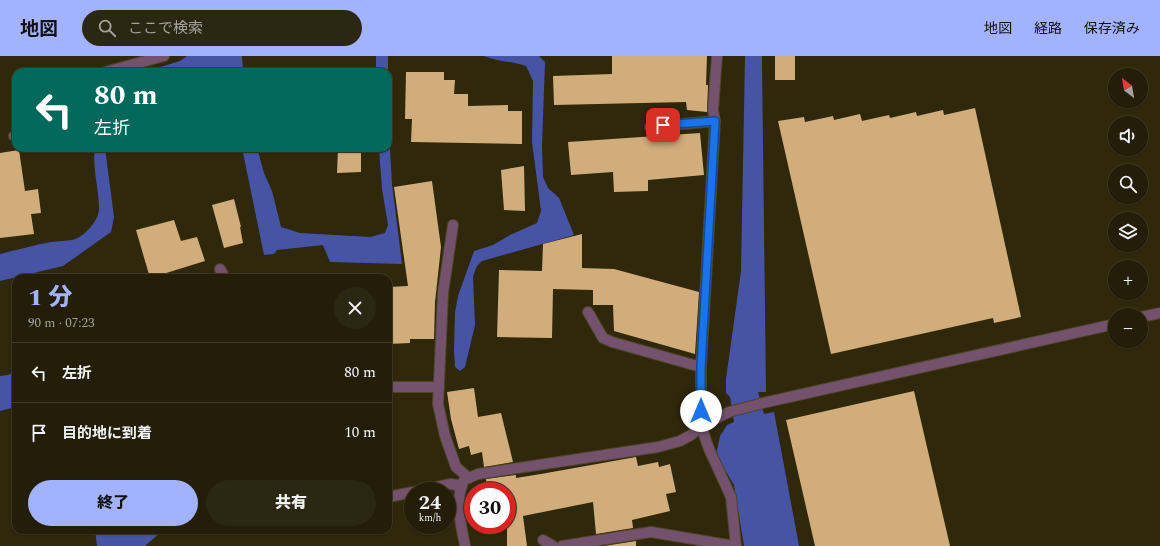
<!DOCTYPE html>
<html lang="ja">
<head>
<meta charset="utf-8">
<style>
  :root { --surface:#241e08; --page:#2c2712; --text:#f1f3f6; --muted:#a3a29c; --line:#413c29; --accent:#a2b2fd }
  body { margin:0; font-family:Spectral,"Noto Sans JP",serif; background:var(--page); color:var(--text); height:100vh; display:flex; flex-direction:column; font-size:15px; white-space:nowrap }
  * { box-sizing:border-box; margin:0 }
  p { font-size:13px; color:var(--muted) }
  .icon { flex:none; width:22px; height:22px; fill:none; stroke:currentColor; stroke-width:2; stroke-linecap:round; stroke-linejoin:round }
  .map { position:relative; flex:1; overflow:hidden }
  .panel { position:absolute; left:12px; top:218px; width:380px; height:260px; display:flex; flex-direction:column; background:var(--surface); border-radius:12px; box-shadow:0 1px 3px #0004,0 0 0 1px var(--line) }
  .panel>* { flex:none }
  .top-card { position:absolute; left:12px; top:12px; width:380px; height:84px; border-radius:12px; box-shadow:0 1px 3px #0004,0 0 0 1px var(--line); background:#00695c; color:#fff; overflow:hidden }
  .needle { width:26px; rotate:329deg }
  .fabs { position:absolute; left:1108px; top:12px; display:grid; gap:8px }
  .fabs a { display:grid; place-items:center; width:40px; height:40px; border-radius:50%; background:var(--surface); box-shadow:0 1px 3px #0004,0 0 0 1px var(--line); font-size:20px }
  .speed { position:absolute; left:404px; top:426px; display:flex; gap:8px; font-size:20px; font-weight:700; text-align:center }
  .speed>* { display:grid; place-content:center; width:52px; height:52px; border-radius:50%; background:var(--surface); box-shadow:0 1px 3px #0004,0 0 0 1px var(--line); line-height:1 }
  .speed small { font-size:10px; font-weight:400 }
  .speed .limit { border:6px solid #d22; background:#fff; color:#111 }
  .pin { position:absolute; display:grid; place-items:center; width:34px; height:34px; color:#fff; margin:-17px; border-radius:8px; box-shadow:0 2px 6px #0006 }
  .me { position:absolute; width:44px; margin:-22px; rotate:0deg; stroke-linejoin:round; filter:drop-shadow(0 0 3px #0008) }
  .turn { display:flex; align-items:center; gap:14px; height:84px; padding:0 16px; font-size:18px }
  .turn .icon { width:52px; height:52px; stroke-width:2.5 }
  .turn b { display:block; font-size:28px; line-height:34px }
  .round { display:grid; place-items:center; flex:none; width:42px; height:42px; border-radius:21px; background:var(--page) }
  .overview { display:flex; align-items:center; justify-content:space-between; height:68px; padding:0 16px }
  h1 { font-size:24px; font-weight:800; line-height:30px; color:var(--accent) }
  .cta { display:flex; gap:8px; margin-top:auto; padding:8px 16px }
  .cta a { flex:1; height:46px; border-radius:24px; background:var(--accent); color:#111; font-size:16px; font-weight:800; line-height:46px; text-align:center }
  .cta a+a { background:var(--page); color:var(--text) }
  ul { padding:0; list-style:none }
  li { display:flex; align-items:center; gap:12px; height:60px; padding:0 16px; border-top:1px solid var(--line) }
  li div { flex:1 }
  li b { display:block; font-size:15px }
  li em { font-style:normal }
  header { display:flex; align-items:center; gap:24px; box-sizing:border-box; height:56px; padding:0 20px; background:var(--accent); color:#111 }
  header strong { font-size:19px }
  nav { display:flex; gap:22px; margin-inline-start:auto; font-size:14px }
  .search { width:280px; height:36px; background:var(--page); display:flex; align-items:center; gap:10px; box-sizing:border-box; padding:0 14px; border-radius:22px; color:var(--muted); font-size:15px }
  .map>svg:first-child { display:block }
  .water { fill:#4753a5 }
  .building { fill:#d2ad7c }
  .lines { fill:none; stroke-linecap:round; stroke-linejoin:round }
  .service-casing { stroke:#4d4527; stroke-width:12 }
  .minor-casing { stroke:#4d4527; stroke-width:12 }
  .service { stroke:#74526d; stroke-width:10 }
  .minor { stroke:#74526d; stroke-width:10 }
  .route-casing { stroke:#114b97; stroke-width:10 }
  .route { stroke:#1a73e8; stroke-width:7 }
</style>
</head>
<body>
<header>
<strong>地図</strong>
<div class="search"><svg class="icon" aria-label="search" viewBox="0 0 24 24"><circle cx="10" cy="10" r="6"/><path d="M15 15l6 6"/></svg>ここで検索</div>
<nav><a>地図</a><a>経路</a><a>保存済み</a></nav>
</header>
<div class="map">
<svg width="1160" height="490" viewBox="0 0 1160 490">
  <rect width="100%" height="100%" fill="#30280a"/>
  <path class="water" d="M187,0H242L243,16H144L180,5Z
    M376,0H388V45V16H376Z
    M484,0H539L545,6L542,90L543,121L548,132L559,142L574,179L482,205L477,210L473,220L475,269L465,311L460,315L455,311L454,295L455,256L458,240L474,195L493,189L510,179L537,167L541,155L532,86L533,25L526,10C512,5 498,6 484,0Z
    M745,0H762V7L766,336H758L764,358L774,356L799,490H744L734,429L716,399L720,380L727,369L734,366L730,341L726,337V323L741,215Z
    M388,61L392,128L402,208L330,206L323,189L277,194L274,198L264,199L242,92H257L264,117L272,135L281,171L300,177L370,181L385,177L388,169L382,133L379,92H388Z
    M95,92H105L114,161L111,176L63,210L0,225V198C17,194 34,189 51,186C58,185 66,185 72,184C84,182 99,164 99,153C99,132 92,112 95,92Z
    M16,315V351L0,355V320L8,319Z
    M95,474H168L162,475L145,490H97Z"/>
  <path class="building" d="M612,0H707L706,29H708L707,56L687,54L686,46L554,49L553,20L612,18Z
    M775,0H795V24H775Z
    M406,16H444V24H455L454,38H468V50L508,49V55H522V88L411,86L412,63H405Z
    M975,52L1021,261L994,267L993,262L831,298L778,65L804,61L805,66L833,60L834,64L860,58L862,65L889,59L890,62L916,56L917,60L943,54L944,59Z
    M700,77L704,119L648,124V135L614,136L613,116L571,119L568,86Z
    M338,92H361V116L337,117Z
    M19,94L25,135L38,133L41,157L31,158L34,178L0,182V97Z
    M524,110L525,155L504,154L501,114Z
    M432,125L441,191L435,246L434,283H410V287L388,288V231L408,230L394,131Z
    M234,143L241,171H240L243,187L224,192L212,149Z
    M174,164L181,185L197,181L205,205L150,222L136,174Z
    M582,178V212L614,213L699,236L695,298L614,275L613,249H593V234L553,233L552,282L497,281L499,214L542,215L543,188Z
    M474,332L478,361L501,357L513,406L484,411L482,396L471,399L469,390L459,393L451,363L447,336Z
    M914,335L950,490H815L786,364Z
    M636,401L638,410L658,406L659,411L670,408L676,436L666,438L670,455L632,464L633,472L596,478L593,446L523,460L527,490H507V435H487L486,423L516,419V422L541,418Z
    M636,485V490H604Z"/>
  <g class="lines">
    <g class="service-casing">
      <path id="service" d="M105,16L164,0
        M650,71L715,65
        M14,80L16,79
        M453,169L443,237L438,348L445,380L456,411L469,422
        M220,213L225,222
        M588,256L603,282L612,286L701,311
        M388,331H439
        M417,435L451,428L462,430
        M388,441L413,436
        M543,484L553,490
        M562,490L651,476L734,490"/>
    </g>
    <g class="minor-casing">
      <path id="minor" d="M717,0L713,54L715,65L701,311V370L709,393L731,441L736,490
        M1141,261L1160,257
        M465,490C461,468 454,445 464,424L478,418L658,391L680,385L691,379L701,370L729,356L763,347L1115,268"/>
    </g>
    <use href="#service" class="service"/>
    <use href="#minor" class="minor"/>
  </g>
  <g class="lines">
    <g class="route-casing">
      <path id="route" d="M663,69L715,65L701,311V355"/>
    </g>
    <use href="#route" class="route"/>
  </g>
</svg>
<div class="fabs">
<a><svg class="needle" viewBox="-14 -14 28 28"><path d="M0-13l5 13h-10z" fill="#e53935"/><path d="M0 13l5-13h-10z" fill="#a3a29c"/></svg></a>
<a><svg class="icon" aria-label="sound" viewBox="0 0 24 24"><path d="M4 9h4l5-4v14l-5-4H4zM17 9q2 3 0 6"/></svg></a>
<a><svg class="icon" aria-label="search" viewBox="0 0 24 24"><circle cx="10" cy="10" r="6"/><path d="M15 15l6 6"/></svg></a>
<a><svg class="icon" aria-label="layers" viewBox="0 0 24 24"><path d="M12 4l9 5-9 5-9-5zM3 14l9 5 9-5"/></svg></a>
<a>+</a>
<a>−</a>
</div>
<div class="speed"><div>24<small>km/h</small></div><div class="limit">30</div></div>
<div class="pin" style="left:663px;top:69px;background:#d93025"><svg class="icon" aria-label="arrive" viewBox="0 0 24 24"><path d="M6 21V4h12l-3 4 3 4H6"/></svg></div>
<svg class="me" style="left:701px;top:355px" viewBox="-20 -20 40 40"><circle r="19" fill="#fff"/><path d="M0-13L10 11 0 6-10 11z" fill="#1a73e8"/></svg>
<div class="top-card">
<div class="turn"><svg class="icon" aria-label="left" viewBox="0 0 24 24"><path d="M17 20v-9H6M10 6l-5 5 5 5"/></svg><div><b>80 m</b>左折</div></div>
</div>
<section class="panel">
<div class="overview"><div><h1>1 分</h1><p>90 m · 07:23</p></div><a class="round"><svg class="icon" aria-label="close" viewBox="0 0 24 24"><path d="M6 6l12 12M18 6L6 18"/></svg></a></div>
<ul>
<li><svg class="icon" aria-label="left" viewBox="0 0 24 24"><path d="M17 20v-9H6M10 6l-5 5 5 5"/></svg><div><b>左折</b></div><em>80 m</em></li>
<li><svg class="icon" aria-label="arrive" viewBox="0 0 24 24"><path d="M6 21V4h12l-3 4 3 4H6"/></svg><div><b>目的地に到着</b></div><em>10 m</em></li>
</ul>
<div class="cta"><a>終了</a><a>共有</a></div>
</section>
</div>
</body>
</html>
